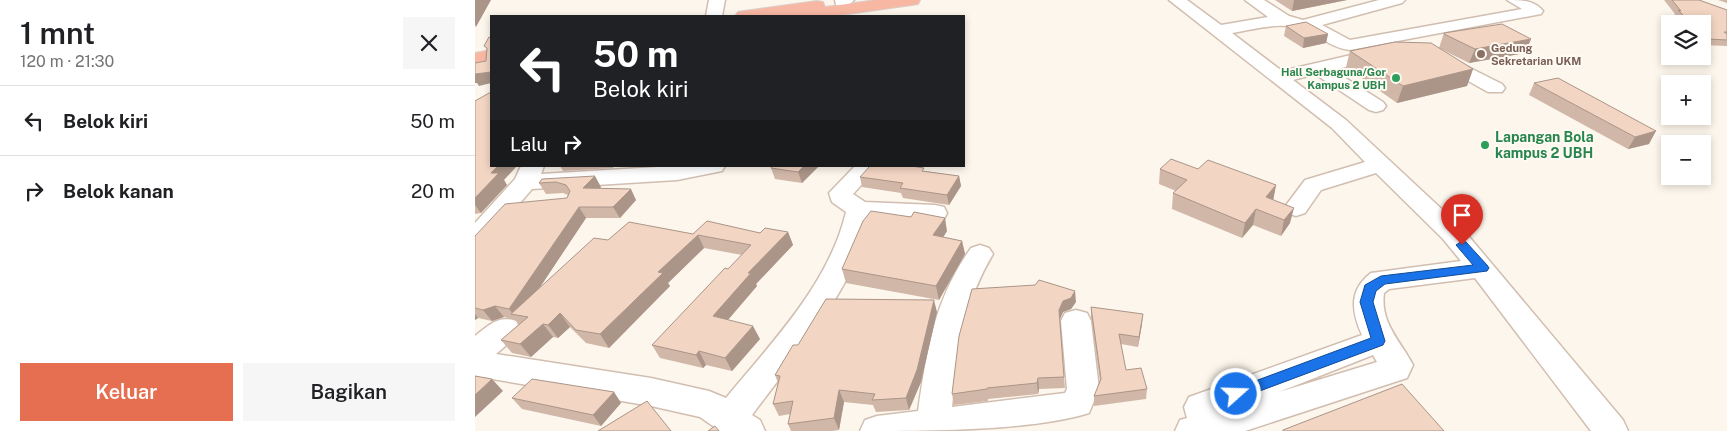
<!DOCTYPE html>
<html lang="id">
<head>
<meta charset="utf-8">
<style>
  :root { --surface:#fff; --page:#f6f6f6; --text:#202124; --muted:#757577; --line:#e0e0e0; --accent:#e76f51 }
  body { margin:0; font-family:"Public Sans",sans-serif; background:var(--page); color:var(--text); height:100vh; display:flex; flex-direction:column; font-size:19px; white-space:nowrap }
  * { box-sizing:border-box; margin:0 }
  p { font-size:16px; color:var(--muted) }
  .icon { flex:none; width:28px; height:28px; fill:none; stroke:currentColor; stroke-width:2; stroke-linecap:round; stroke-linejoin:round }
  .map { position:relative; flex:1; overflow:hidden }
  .drawer { display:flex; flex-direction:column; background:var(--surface); width:475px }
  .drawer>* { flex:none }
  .banner { position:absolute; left:15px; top:15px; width:475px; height:152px; border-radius:0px; box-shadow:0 2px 8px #0003; background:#202124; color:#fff; overflow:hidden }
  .controls { position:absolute; left:1186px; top:15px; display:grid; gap:10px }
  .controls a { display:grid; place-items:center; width:50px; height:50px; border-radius:0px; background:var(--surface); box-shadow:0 2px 8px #0003; font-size:25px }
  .pin { position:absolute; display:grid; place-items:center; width:42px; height:42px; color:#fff; margin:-51px -21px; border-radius:50% 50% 50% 0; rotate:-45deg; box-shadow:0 0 5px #0007 }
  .pin .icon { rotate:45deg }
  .me { position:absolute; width:55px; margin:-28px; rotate:70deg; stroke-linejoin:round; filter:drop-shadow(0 0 4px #0008) }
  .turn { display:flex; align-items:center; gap:18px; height:105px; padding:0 20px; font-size:22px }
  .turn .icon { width:65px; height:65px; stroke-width:2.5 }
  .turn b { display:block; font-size:35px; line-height:42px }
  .then { display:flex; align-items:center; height:48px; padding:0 20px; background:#0003; gap:10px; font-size:19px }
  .round { display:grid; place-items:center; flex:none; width:52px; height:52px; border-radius:0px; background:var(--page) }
  .overview { display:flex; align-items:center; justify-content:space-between; height:85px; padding:0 20px }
  h1 { font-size:30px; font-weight:600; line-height:38px }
  .primary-button { display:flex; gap:10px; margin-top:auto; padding:10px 20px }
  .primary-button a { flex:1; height:58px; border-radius:0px; background:var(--accent); color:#fff; font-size:20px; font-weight:600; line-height:58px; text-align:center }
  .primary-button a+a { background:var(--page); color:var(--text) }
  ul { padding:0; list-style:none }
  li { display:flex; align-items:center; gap:15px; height:70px; padding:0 20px; border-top:1px solid var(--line) }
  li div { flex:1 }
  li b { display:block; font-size:19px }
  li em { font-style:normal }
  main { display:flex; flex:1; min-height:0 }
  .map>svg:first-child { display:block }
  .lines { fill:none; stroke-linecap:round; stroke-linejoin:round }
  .minor-casing { stroke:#d1beb0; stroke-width:3 }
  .highway-casing { stroke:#dad1cd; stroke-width:2 }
  .minor { fill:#fff; fill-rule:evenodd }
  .highway { fill:#f7b7a3; fill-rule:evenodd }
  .wall { fill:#d1b7a8 }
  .shaded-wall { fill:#aa9588 }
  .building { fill:#f3d5c3; stroke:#aa9588 }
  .route { fill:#1a73e8; stroke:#114b97 }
  .education-dot { fill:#8d6e63; stroke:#fffaf3; stroke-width:2 }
  .leisure-dot { fill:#2e9e5b; stroke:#fffaf3; stroke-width:2 }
  .labels { text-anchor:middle; stroke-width:4; stroke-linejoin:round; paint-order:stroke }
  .far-education-label { font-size:11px; font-weight:bold; fill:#785e54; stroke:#fffaf3; text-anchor:start }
  .far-leisure-label { font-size:11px; font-weight:bold; fill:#27864d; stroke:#fffaf3; text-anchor:end }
  .leisure-label { font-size:14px; font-weight:bold; fill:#27864d; stroke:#fffaf3; text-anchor:start }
</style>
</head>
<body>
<main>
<section class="drawer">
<div class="overview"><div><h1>1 mnt</h1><p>120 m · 21:30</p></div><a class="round"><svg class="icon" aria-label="close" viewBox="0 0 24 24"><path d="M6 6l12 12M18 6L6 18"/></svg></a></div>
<ul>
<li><svg class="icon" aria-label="left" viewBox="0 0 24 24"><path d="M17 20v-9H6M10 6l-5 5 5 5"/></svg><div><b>Belok kiri</b></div><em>50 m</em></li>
<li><svg class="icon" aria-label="right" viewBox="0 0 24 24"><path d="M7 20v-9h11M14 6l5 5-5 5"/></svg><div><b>Belok kanan</b></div><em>20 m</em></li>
</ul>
<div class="primary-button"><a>Keluar</a><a>Bagikan</a></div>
</section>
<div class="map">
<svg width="1252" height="431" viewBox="0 0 1252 431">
  <rect width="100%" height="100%" fill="#fdf6ec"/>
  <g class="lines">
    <g class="minor-casing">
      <path id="minor" d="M234,0H250L247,16H231Z
        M360,0H379C374,6 367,7 361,5Z
        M694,0H712L746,25L793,17L770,0H789L814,16L828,20L904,0H930L927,3L847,25L875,40L1047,9L1032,0C1046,0 1059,0 1068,11L1066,14L875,50C857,48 848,38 833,31C809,20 782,29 757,33L807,71L902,49L908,50L911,54L908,58L858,70L908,102L911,106L908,110L901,112L894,110L840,74L818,80L871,120L986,227L1148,420L1153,431H1116L1000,278L914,289L909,293C905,323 925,340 938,365L932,378L770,431H700L705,420L712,418L709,407L714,397L887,335C876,310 874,290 896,273L986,261L968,239L901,173L846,190L830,213L821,216L812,213L809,208L830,180L890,162L857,128ZM898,355L902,362L804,392Z
        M967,54L1027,84L1030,88L1027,92H1013L961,63L958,59L961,55Z
        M46,166H69L66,174L199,166H250L247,171L202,180L57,189L9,245L0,248V223L40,179Z
        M380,166H404L378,194L390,202L460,205L469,207L472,213L469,219L460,221L395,218C381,286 318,360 277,415L285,420L290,431H245L225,417L176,406L0,376V336C14,325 23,315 41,321L45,329L41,337L21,354L176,378L234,391L251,398C297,342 354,284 371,212L357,202L354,193Z
        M505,245L514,248L518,254C488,304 483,350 477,407L590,393L592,389L586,321L590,313L601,310L612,313L616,321L624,389L614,413C557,431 449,431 385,431L390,420L402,416L443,411C452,350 459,300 496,248Z"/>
    </g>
    <g class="highway-casing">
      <path id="highway" d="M401,0H445L443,4L437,5L359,16H260L263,12L269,11L342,1L348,2L350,7Z
        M16,50V62L0,65V53Z"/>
    </g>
    <use href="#minor" class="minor"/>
    <use href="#highway" class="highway"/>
  </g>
  <path class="wall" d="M800,0H872L817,11Z
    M1189,0H1224L1252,10V46L1229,45L1228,44V24H1207L1199,16L1200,14Z
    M1243,0H1252V3Z
    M811,26L853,34L851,43L828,48L809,36Z
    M969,33L1056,39L1050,53L994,63L964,48Z
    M875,51L998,69L992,86L922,103L871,67Z
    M1059,83L1174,144L1153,149L1054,95Z
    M0,101L29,180L32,185L6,213L0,214Z
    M85,166H139L138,168L88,171Z
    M344,166L327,183L300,179L296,168Z
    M685,169H723L801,185L798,200L815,223L806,236L778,225L767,238L697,209L698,193L701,191L684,184Z
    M449,171L484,176L486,186L474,205L428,198L426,193L387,187L385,177Z
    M67,179L126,187L124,189L161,200L145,218H111L64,288L133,240L218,234L313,232L318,245L281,284L282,286L253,320L285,339L257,371L231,365L228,368L185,358L177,345L267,255L229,248L193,283L195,286L134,348L111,343L95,327L83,338L78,337L56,357L37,353L26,340L44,324L41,320L29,317L17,321L3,318L0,320V236L92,198L93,195L88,193L71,194L64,183Z
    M472,231L468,237L487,241L490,254L464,300L371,283L367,269Z
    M601,302L596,309L588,312L584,321L590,388L564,389L563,394L513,399V401L479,405L477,394Z
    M616,307L667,324L663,347L646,344L651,370L672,389L671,399L619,406V396L625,381L616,317Z
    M462,312L446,382L434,410L401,412L398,405L369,402L364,430L357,431H316L313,424L315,414L304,416L298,404L303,383L300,375L323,345Z
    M139,392L146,403L126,426L47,409L37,398Z"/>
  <path class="shaded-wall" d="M0,0H16L1,27L0,25Z
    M819,0H872L817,11Z
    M853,34L851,43L828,48L829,38Z
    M1056,39L1050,53L994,63L1000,49Z
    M998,69L992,86L922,103L928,86Z
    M16,72V83L4,86L2,83H0V74Z
    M1181,131L1174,144L1153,149L1160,137Z
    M23,166H42L29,180L32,185L6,213L0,205V198L16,173Z
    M329,166H344L327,183L323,172Z
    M120,176L126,187L114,199L108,188Z
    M484,176L486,186L474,205L472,195Z
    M801,185L798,201L788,212L791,197Z
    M156,189L161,200L145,218L138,207Z
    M104,207L111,218L46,316L38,314L34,309Z
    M819,208L815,223L806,236L809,220Z
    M781,209L778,225L767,238L770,223Z
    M470,218L472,231L461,249L458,235Z
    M313,232L318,245L281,284L282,286L245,329L238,316L273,273Z
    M223,235L229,248L193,283L195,286L134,348L125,334L183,272Z
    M487,241L490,254L464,300L461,286Z
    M600,291L601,302L596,309L588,312L584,321V310L588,301Z
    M459,300L462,312L446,382L434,410L431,398Z
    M20,306L29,317L17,321L8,310Z
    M85,313L95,327L83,338L73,325Z
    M0,314L3,318L0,320Z
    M668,314L667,324L663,347L664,337Z
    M68,324L78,337L56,357L45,344Z
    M278,326L285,339L257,371L250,358Z
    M224,351L231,365L228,368L221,355Z
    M563,378L564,389L563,394L562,383Z
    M17,379L28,391L0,417V395Z
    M364,390L369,402L364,430L359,418Z
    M139,392L146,403L126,426L118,415Z"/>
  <path class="building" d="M1197,0H1224L1252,10V32H1249L1252,34V40L1233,39L1228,34V24H1217L1203,10L1206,11Z
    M831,22L853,34L829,38L811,26Z
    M1027,24L1056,39L1000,49L969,34V33Z
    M14,37L16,38V72L0,74V63L11,61L12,48L9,46Z
    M920,42L956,43L998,69L928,86L875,51Z
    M1083,78L1181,131L1160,137L1059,83Z
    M16,92V166H23L16,173H24L0,198V101Z
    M696,159L723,169L733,160L801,185L791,197L819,208L809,220L781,209L770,223L698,193L712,180L685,169Z
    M297,166H329L323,172L296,168Z
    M395,166H436L449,168L447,171L484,176L472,195L425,188L428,183L385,177Z
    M120,176L108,188L156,189L138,207H104L34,309L20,306L8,310L0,308V236L30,204L92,198L95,191L91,185L81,182L64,183L67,179Z
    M396,211L436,217L439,212L470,218L458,235L487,241L461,286L367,269L388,221Z
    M232,221L285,233L290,228L313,232L273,273H276L238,316L278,326L250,358L224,351L221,355L177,345L250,268L253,269L276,245L223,235L183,272L188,273L125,334L101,330L85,313L73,325L68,324L45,344L26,340L53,317L36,314L119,238L133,240L154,222L218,234Z
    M564,280L600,291L596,298L588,301L584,310L589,377L563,378L562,383L512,388V389L477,394L484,336L497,289L560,285Z
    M351,299L459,300L442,370L431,398L397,400L400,394L364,390L359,418L313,424L318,401L298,404L305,376L300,375L318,345H323Z
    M616,307L668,314L664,337L644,334L651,370L666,368L672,389L619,396L626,379Z
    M0,376L17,379L0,395Z
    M57,379L139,392L118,415L37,398Z
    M927,384L969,431H808V430Z
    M172,401L196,431H123Z
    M240,426L244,431H233Z"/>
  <path class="route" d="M987,241L991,242L1012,265L1014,268L1012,271L910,284L901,291L898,302L910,341L908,345L766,398L761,400L756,398L754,394L756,390L896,338L885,302L890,285L906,276L998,265L981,245Z"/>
  <circle class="education-dot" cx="1006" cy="54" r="5"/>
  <g class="leisure-dot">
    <circle cx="921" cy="78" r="5"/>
    <circle cx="1010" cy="145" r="5"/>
  </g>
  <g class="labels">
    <g class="far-education-label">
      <text x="1016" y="52">Gedung<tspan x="1016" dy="13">Sekretarian UKM</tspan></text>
    </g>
    <g class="far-leisure-label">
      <text x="911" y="76">Hall Serbaguna/Gor<tspan x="911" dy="13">Kampus 2 UBH</tspan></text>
    </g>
    <g class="leisure-label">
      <text x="1020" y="142">Lapangan Bola<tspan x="1020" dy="16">kampus 2 UBH</tspan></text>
    </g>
  </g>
</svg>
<div class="controls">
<a><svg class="icon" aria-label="layers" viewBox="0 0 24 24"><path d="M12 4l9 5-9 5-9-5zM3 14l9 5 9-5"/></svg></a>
<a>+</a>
<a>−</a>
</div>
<div class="pin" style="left:987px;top:245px;background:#d93025"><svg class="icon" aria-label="arrive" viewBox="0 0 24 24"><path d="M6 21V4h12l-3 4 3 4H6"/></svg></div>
<svg class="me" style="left:761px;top:394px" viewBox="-20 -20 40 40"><circle r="17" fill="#1a73e8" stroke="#fff" stroke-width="3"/><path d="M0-11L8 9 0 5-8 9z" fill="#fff"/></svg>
<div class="banner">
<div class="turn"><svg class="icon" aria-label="left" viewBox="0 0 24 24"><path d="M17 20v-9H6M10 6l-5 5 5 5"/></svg><div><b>50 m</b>Belok kiri</div></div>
<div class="then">Lalu<svg class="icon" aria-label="right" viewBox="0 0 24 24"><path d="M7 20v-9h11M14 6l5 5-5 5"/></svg></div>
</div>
</div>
</main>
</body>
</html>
